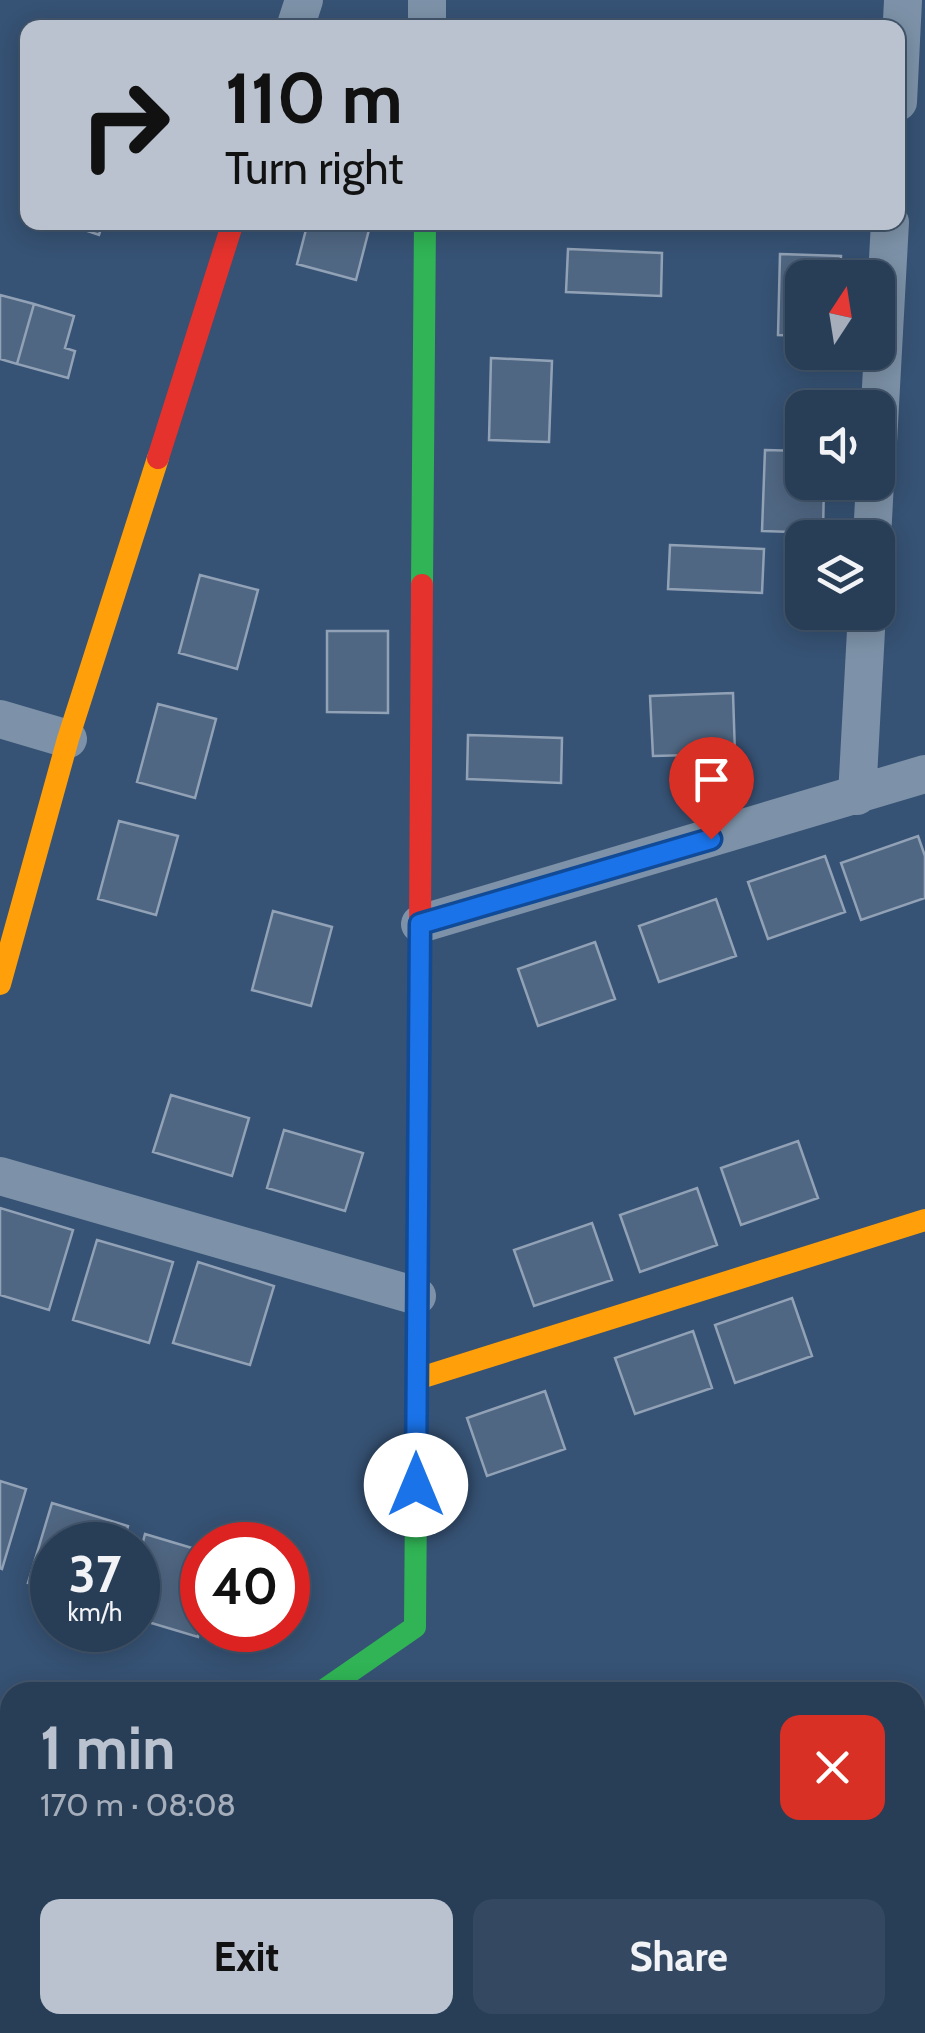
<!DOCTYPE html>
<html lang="en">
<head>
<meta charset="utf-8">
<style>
  :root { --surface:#283e57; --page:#344961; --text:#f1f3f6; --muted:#a5aeba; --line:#44576d; --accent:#b9c2ce }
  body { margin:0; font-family:Cabin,sans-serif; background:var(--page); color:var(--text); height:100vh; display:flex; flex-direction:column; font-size:38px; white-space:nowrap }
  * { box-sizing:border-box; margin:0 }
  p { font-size:32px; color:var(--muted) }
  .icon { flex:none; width:55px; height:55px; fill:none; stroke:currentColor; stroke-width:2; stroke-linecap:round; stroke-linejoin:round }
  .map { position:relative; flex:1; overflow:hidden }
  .sheet { position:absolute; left:0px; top:1682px; width:925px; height:352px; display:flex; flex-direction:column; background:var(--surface); border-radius:30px 30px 0 0; box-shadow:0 5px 25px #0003,0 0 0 2px var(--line) }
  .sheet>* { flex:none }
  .hud { position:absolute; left:20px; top:20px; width:885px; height:210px; border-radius:20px; box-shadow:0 5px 25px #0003,0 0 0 2px var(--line); background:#b9c2ce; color:#111; overflow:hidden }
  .needle { width:65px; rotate:12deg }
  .fabs { position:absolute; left:785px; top:260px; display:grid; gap:20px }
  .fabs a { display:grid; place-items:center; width:110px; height:110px; border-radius:20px; background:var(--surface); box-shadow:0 5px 25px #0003,0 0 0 2px var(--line); font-size:50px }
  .speed { position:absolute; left:30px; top:1522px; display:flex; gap:20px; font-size:50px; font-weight:700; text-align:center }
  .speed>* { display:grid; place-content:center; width:130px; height:130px; border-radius:50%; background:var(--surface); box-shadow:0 5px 25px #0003,0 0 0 2px var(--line); line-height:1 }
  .speed small { font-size:25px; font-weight:400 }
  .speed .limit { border:15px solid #d22; background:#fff; color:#111 }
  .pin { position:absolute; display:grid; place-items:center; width:85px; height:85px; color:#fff; margin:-102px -42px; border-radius:50% 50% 50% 0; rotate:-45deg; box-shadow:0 0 10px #0007 }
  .pin .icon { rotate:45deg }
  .me { position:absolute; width:110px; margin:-55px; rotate:0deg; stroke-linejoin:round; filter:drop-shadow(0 0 8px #0008) }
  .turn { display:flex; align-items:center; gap:35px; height:210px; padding:0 40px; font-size:45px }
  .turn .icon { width:130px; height:130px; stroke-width:2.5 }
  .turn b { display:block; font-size:70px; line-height:85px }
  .round { display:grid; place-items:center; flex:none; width:105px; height:105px; border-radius:20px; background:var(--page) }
  .head { display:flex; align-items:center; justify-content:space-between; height:170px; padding:0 40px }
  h1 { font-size:60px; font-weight:700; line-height:75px; color:var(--accent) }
  .cta { display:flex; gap:20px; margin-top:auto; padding:20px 40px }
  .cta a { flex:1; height:115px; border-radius:20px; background:var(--accent); color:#111; font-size:40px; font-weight:700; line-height:115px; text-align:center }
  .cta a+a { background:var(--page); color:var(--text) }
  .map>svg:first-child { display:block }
  .building { fill:#506783; stroke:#92a2b6; stroke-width:2.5 }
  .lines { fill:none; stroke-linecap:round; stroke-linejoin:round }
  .street { stroke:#7d92a8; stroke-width:38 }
  .fast { stroke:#30b455; stroke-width:22 }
  .slow { stroke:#ff9f0a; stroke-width:22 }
  .jam { stroke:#e5322d; stroke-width:22 }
  .route-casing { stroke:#114b97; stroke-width:25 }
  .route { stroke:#1a73e8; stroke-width:18 }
</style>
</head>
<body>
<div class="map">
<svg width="925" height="2033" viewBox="0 0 925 2033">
  <rect width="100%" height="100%" fill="#365274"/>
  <path class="building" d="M61,222H103L99,235Z
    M308,222H371L356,280L297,264Z
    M488,222H549L548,228L488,226Z
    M568,249L662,253L661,296L566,292Z
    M780,254L841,256L840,278H802V336L778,335Z
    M0,295L34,304L17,364L0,359Z
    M34,304L74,316L65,348L75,351L68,378L17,364Z
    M491,358L552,361L549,442L489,440Z
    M765,450L802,451V482H824L823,533L762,531Z
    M670,545L764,549L762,593L668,589Z
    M200,575L258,590L237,669L179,653Z
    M327,631H388V713L327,712Z
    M733,693L735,754L653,756L650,696Z
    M158,704L216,719L195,798L137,782Z
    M468,735L562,738L561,783L467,779Z
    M119,821L178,836L156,915L98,899Z
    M918,836L925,856V898L861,920L841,863Z
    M825,856L845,912L768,939L748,882Z
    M716,899L736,956L659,982L639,926Z
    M273,911L332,927L311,1006L252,990Z
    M595,942L615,999L538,1026L518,969Z
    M171,1095L249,1118L232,1176L153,1152Z
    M284,1130L363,1153L345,1211L267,1188Z
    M798,1141L818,1198L741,1225L721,1168Z
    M697,1188L717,1245L640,1272L620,1215Z
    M0,1208L73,1230L49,1310L0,1295Z
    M592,1223L612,1280L534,1306L514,1250Z
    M97,1240L173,1262L149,1343L73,1320Z
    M198,1262L274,1286L250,1365L173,1343Z
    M792,1298L812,1356L735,1383L715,1325Z
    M693,1331L712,1388L635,1414L615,1358Z
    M545,1391L565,1449L487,1476L467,1418Z
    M0,1481L26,1489L2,1569L0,1568Z
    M52,1503L128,1526L123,1545H52V1590L28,1583Z
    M145,1534L202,1551V1620L198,1637L138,1619V1561Z"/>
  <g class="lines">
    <path class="street" d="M295,28L304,0
      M427,28V0
      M898,102L903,0
      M878,442L890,222
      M872,538L875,482
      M0,719L68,739
      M857,796L867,612
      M420,924L925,774
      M0,1176L417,1296
      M0,1728L10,1730"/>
    <path class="fast" d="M422,585L425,222
      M321,1692L415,1627L419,1103"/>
    <path class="slow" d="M0,984L68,739L158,458
      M417,1379L925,1220"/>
    <path class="jam" d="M158,458L233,222
      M419,1103L422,585"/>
  </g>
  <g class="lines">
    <g class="route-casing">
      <path id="route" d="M416,1485L420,924L711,839"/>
    </g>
    <use href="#route" class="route"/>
  </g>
</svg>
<div class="fabs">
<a><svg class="needle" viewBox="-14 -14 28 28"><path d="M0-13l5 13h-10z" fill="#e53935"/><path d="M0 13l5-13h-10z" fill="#a5aeba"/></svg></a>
<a><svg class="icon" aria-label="sound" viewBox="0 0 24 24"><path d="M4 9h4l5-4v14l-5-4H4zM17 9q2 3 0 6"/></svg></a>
<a><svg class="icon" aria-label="layers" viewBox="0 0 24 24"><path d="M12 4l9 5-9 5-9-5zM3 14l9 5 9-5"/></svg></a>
</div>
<div class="speed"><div>37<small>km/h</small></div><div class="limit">40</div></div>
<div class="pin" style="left:711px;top:839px;background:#d93025"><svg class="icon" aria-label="arrive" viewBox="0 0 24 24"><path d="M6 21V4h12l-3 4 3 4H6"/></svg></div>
<svg class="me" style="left:416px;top:1485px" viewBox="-20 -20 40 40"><circle r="19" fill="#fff"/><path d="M0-13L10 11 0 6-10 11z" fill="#1a73e8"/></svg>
<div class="hud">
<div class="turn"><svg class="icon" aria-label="right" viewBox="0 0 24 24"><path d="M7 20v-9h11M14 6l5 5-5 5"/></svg><div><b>110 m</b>Turn right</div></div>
</div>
<section class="sheet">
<div class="head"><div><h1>1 min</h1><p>170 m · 08:08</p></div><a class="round" style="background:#d93025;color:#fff"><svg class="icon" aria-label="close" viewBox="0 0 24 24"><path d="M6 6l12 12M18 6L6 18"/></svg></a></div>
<div class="cta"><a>Exit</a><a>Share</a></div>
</section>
</div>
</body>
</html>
